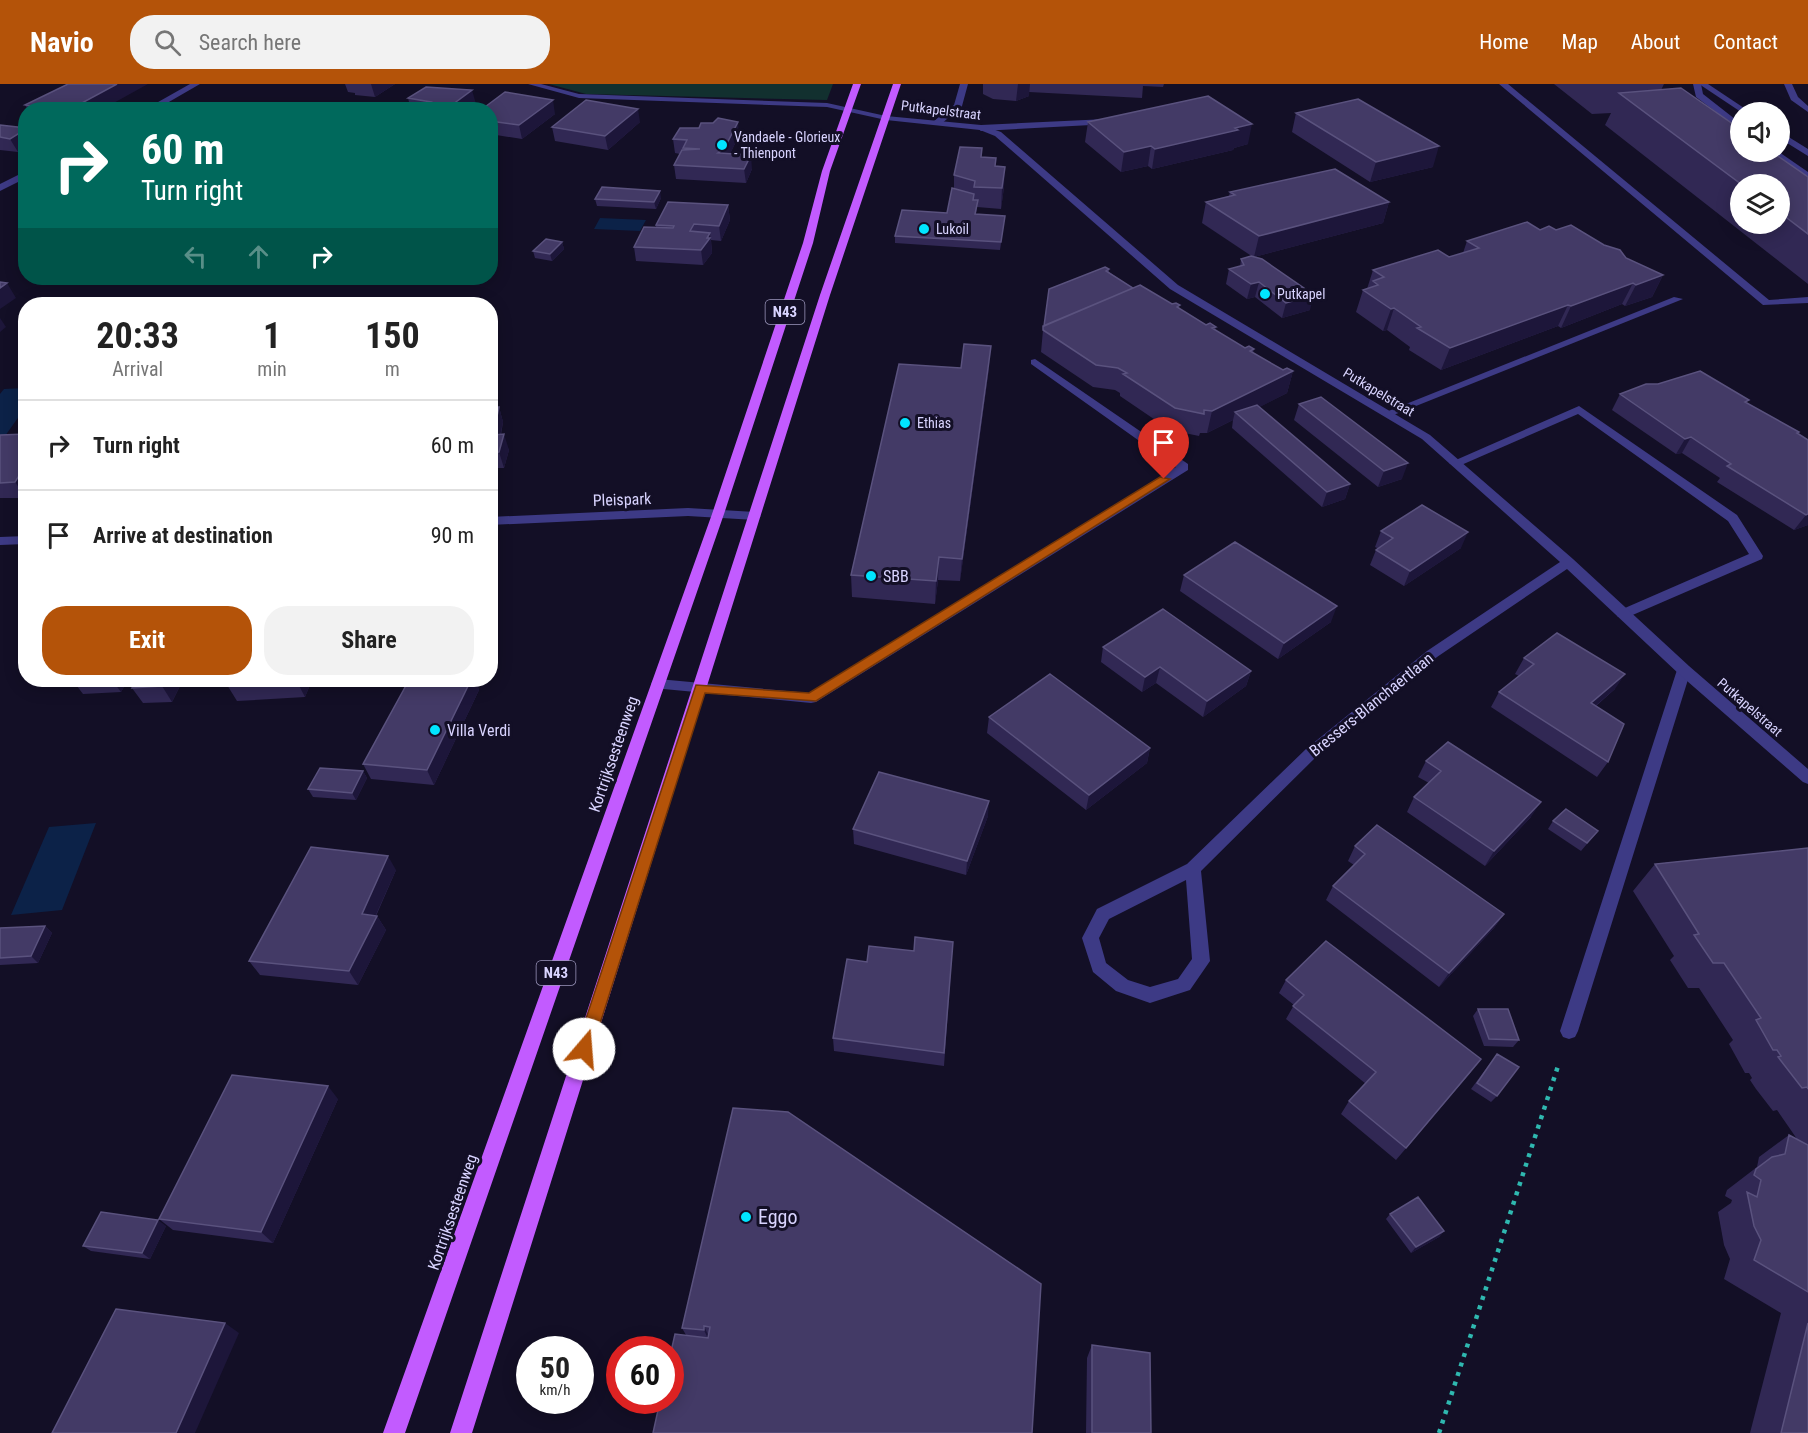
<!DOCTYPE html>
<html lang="en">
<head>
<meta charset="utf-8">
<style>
  :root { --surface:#fff; --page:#f2f2f2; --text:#222; --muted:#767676; --line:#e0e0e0; --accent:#b45309 }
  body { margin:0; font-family:"Roboto Condensed",sans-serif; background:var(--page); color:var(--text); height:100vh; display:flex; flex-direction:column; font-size:22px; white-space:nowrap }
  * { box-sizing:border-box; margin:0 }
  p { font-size:20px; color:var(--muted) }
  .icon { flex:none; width:33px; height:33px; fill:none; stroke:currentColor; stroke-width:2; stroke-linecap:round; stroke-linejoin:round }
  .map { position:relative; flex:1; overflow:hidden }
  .drawer { position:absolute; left:18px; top:213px; width:480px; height:390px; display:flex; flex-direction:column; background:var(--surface); border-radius:24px; box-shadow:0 3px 15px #0003 }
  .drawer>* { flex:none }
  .top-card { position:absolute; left:18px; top:18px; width:480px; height:183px; border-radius:24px; box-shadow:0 3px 15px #0003; background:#00695c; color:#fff; overflow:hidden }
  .controls { position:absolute; left:1730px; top:18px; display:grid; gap:12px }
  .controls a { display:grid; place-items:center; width:60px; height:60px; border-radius:50%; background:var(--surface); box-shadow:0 3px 15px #0003; font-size:30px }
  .speed { position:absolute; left:516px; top:1252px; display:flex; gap:12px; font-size:30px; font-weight:700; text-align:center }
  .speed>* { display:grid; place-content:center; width:78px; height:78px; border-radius:50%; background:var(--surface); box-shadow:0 3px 15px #0003; line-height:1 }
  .speed small { font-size:15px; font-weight:400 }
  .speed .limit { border:9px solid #d22; background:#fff; color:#111 }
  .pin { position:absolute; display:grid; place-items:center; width:51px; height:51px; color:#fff; margin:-62px -26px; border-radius:50% 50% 50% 0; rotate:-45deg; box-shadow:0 0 6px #0007 }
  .pin .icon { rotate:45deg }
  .me { position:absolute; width:66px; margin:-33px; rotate:18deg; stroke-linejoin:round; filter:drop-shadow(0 0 4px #0008) }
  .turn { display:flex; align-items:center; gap:21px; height:126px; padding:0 24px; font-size:27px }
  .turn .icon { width:78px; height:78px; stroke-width:2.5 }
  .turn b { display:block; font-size:42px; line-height:51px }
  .lanes { display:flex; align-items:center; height:57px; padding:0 24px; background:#0003; justify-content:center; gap:30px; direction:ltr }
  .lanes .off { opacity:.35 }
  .eta { display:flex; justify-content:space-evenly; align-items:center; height:102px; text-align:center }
  .eta b { font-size:36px; font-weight:700; line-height:42px }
  .button { display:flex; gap:12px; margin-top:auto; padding:12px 24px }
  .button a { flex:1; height:69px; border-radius:24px; background:var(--accent); color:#fff; font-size:24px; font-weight:700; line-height:69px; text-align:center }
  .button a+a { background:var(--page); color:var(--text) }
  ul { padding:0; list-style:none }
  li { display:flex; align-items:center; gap:18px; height:90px; padding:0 24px; border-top:2px solid var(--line) }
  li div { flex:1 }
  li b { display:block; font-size:22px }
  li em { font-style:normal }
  header { display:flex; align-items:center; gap:36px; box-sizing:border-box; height:84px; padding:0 30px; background:var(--accent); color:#fff }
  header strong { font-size:28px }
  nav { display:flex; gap:33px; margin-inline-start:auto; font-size:21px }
  .search { width:420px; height:54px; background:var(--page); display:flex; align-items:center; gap:15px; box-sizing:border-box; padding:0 21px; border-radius:24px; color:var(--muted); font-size:22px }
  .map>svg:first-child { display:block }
  .green { fill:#12302f }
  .water { fill:#0c2248 }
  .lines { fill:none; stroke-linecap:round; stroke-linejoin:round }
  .path { stroke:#2fb8b0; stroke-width:4.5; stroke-dasharray:4 6; stroke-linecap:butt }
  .service { fill:#3d3a85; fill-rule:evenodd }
  .minor { fill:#3d3a85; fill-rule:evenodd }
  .tertiary { fill:#3d3a85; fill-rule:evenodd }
  .primary { fill:#c25bff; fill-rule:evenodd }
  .wall { fill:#312854; fill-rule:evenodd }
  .shaded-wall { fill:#1d163a }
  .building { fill:#433a66; stroke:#5a527e; stroke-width:1.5 }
  .route { fill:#b45309; stroke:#753606; stroke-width:1.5 }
  .poi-dot { fill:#00e5ff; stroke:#130f26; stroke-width:2 }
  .labels { text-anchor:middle; stroke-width:6; stroke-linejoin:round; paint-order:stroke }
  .far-street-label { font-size:14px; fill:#d9d4ff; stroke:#130f26 }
  .far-poi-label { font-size:14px; fill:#d9d4ff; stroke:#130f26; text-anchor:start }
  .shield { fill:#130f26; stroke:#9e99be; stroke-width:1.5 }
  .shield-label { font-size:15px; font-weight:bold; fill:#d9d4ff }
  .street-label { font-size:16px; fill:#d9d4ff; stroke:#130f26 }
  .poi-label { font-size:16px; fill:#d9d4ff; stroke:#130f26; text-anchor:start }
  .near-poi-label { font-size:20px; fill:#d9d4ff; stroke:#130f26; text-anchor:start }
</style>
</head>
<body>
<header>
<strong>Navio</strong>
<div class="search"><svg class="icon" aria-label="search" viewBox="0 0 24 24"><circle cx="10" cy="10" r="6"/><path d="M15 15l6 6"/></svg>Search here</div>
<nav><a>Home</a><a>Map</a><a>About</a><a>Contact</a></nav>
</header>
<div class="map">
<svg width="1808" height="1349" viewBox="0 0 1808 1349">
  <rect width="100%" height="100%" fill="#130f26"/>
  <path class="green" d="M549,0H833L827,16L586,10Z"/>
  <path class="water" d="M600,134L646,136L640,147L594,145Z
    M25,304V324L0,359V310L4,305Z
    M96,739L62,826L11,831L49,743Z"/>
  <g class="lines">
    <path class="path" d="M1439,1349L1559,979"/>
    <path class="service" d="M960,0H968L962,22L940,41H934V37L954,21Z
      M1499,0H1508L1769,216L1808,213V219L1763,221Z
      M1693,0H1701L1703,10L1740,39V46L1696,13Z
      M1784,0H1792L1798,13L1808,22V28L1791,16Z
      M1107,35L1110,36V40L981,47L977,44L981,41Z
      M1770,68H1779L1808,88V95Z
      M1674,213L1683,215L1391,332L1387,333L1381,330Z
      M1035,275L1188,380V386L816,618L811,619L653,604L651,600L653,596L658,595L809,609L1176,383L1031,280V276Z
      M1579,322L1737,431L1763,472L1762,475L1628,533H1618L1616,530L1618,527L1749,470L1728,437L1578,330L1459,382L1455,383L1449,379Z
      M1684,581L1691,586L1578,947L1575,953L1569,955L1563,953L1560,947L1677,586Z"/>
    <path class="minor" d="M190,0H200L155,26H144Z
      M528,0H541L579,10L827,19L886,32L981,41L1001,48L1178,201L1430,351L1573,475L1689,582L1808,685V700L1803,698L1679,590L1567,485L1437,573L1316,673L1201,787L1210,877L1190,906L1150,919L1116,907L1093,888L1082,854L1097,825L1187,780L1306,665L1427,567L1560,478L1422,355L1170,205L995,52L980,46L886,36L827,23L579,14ZM1186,796L1192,875L1178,895L1150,903L1128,896L1106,879L1099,854L1109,835Z
      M26,87V94L0,107V100Z
      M688,424L755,428L761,432L755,436L688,432L490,441V433Z
      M26,452V460L0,461V453Z"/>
    <path class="tertiary" d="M1699,0H1708L1750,28H1741Z
      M1779,47L1808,65V72L1779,54Z"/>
    <path class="primary" d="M853,0H861L830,87L813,159L724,430L405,1349H383L712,430L803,159L822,87Z
      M893,0H901L830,211L472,1349H450L820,211Z"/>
  </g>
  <path class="wall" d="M345,0H395L375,13L355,11V9L348,8Z
    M983,0H1164L1163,3L1143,2L1142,14L1029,8V12L1016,17L993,15L983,10Z
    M1554,0H1664L1661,6L1808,93V200L1605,41L1611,29L1592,30ZM1740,100H1779V140H1740Z
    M408,14L476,20L468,26H411Z
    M25,21L101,26H28Z
    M490,26L555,30L522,55L490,50Z
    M1296,29L1433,83L1370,98L1292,48Z
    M640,38L608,66L555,57L552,43Z
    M1088,38L1248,60L1234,64L1233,66L1152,85L1148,82L1121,88L1085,58Z
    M0,41L26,44L18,68L0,66Z
    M739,51L730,70L752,85L746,99L676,95L674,81L680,70L675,69L673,55Z
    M996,74L995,82L1004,103L1001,125L977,123L976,130L1005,132L1000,166L895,159V152L947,129L954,105V91Z
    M1230,108L1389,118L1383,139L1254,173L1310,226L1282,234L1255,213L1247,215L1226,200L1229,185L1240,183L1241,175L1253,173L1202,139L1206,118L1229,112Z
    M661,114L656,125L597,122L595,115Z
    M728,121L730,136L721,157L711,156L712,169L703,181L636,177L634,163L656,143V141Z
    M1540,146H1556L1604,161L1626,174L1663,191L1652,213L1625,222L1622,220L1561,244L1558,242L1441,286L1409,266L1410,263L1387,246L1383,247L1356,228L1363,206L1367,205L1373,186L1449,173L1463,169L1467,157Z
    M562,158L564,165L552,177L535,174L533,167Z
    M1109,185V188L1133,204L1172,220L1206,241L1216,243L1215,246L1245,264L1254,265L1253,269L1283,286L1293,287L1287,309L1259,323L1350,400L1345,415L1322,423L1232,344L1233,336L1207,349H1200L1199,352L1170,346L1120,312V309L1115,306L1093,303L1041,268L1043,246Z
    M307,194H372L361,201L333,195Z
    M385,194H404L401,196Z
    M961,284H989L960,497L938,496L935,520L852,513L851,491Z
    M1620,310L1747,319L1798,350L1808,441L1794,446L1717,398L1720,394L1682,369L1676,370L1612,326Z
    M490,313L494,323H499L503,338L501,351L509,366L504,384H495L492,398L490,399Z
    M1299,320L1402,395L1378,403L1294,336Z
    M26,350V414H0V351Z
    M1381,447L1461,464L1404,502L1370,481L1376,466L1377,464L1375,463Z
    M1184,491L1331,538L1278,575L1180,507Z
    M1103,563L1251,587L1246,602L1203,633L1156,599L1142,608L1101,578Z
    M1524,574L1615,605L1596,622L1608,678L1597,693L1491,623L1499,608L1519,592L1515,590Z
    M38,596H128L121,608L83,610L74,598L41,600Z
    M128,596H183L172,618L143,619L132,604L133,602Z
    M224,596H312L305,613L237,617Z
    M409,596H475L479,606L434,701L371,695L363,680Z
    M989,633L1150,664L1147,679L1086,726L987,649Z
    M1426,677L1531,733L1485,782L1407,728L1414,713L1429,699L1418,693Z
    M363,687L367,694L356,716L313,713L308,705Z
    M988,732L966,791L854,760L853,745Z
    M1553,737L1592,754L1581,767L1548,745Z
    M1355,762L1504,830L1494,844L1439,903L1326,816L1333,802L1354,781L1348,777Z
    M1808,764V1349H1750L1781,1229L1724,1195L1730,1175L1724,1161L1718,1128L1731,1119L1732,1116L1725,1112L1727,1106L1757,1083L1759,1073L1789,1051L1797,1055L1777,1026L1773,1027L1756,1005L1750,996L1752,994L1749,989H1745L1729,960L1733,956L1699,904H1688L1670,876L1674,872L1633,807L1655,780Z
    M396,786L376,832H377L386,846L358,901L260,891L249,877Z
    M45,842L52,849L38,879L0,881V844Z
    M953,858L944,982L834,967L833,954L867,878Z
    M1286,896L1471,988L1396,1076L1341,1030L1349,1017L1366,1000L1286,935L1294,921L1279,909Z
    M1478,925L1519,956L1513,963L1484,962L1473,932Z
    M1497,970V1012L1491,1018L1471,1005Z
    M338,1015L273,1159L173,1146L159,1135Z
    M733,1024L1032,1349L686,1251L682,1244Z
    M1390,1130L1444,1147L1439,1153L1411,1169L1386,1135Z
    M166,1142L150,1175L91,1167L83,1162Z
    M1092,1261L1151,1349H1086L1087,1274Z"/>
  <path class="shaded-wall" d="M117,0H148L101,26H69Z
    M371,0H395L375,13Z
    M1018,0H1030L1029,12L1016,17Z
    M472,6L476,20L468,26H445Z
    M553,16L555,30L522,55L519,41Z
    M638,25L640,38L608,66L605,52Z
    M738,38L739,51L726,79L718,69Z
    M1252,40L1248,60L1234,64L1233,66L1152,85L1155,65Z
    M26,45V64L18,68L10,55Z
    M1151,62L1148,82L1121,88L1124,68Z
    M1439,62L1433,83L1370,98L1376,78Z
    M751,71L752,85L746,99L744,85Z
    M1005,83L1004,103L1001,125L1002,104Z
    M660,107L661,114L656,125L654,118Z
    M1389,118L1383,139L1254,173L1259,152Z
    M728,121L730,136L721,157L719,142Z
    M710,149L712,169L703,181L701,166Z
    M562,158L564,165L552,177L550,170Z
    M1663,191L1652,213L1625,222L1636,201Z
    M358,194H372L361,201Z
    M1259,198L1255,213L1247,215L1251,200Z
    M7,199L16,214L0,225V204Z
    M1633,199L1622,220L1561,244L1571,222Z
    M1314,211L1310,226L1282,234L1286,219Z
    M1568,221L1558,242L1441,286L1450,264Z
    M1394,224L1387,246L1383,247L1391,225Z
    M0,234L6,243L0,248Z
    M991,262L989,284L960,497L962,475Z
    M1293,287L1287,309L1240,333L1235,328L1233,336L1207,349L1212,327Z
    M490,313L494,324L490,337Z
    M499,323L503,338L497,367L493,351Z
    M504,350L509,366L504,384L499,368Z
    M1691,353L1682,369L1676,370L1685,355Z
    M490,370L495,384L492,398L490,393Z
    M1408,379L1402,395L1378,403L1384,387Z
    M26,381V414L15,398Z
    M1350,400L1345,415L1322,423L1327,408Z
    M1808,430V441L1794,446L1806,431Z
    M1468,448L1461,464L1404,502L1410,487Z
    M939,473L938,496L935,520L936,497Z
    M1337,522L1331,538L1278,575L1284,559Z
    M1160,583L1156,599L1142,608L1145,593Z
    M1251,587L1246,602L1203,633L1207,617Z
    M1625,590L1615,605L1581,634L1591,619Z
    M112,596H128L121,608Z
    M165,596H183L172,618L162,602Z
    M296,596H312L305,613Z
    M471,596H475L479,606L434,701L427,686Z
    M1150,664L1147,679L1086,726L1089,711Z
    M363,687L367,694L356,716L352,709Z
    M989,717L988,732L966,791L967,777Z
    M1541,718L1531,733L1485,782L1494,767Z
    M388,772L396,786L370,844L362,830Z
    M1504,830L1494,844L1439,903L1449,889Z
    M377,832L386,846L358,901L349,887Z
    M45,842L52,849L38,879L31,872Z
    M328,1002L338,1015L273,1159L261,1148Z
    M158,1136L166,1142L150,1175L142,1169Z
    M1444,1147L1439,1153L1411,1169L1416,1163Z
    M225,1239L239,1249L195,1349H176Z
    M704,1242L710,1255V1259L704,1246Z"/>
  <path class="building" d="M68,0H117L69,26H56L25,21Z
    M426,3L472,6L445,26H431L422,24L431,18L408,14Z
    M1681,4L1740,45V68H1772L1808,93V150L1779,128V100H1741L1619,9Z
    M505,8L553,16L519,41L490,37V26H481Z
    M1208,12L1252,40L1235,44L1238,46L1155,65L1151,62L1124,68L1088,38Z
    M1358,15L1439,62L1376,78L1296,29Z
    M586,16L638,25L605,52L552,43Z
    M718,34L738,38L724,65L718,69L751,71L744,85L674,81L682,66L700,65L683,64L687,56L673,55L680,44H699L701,39H713Z
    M0,41L26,44V45L10,55L0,53Z
    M960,63L982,64L981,73L996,74L995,82L1005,83L1002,104L974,103L975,97L954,91Z
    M1335,85L1389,118L1259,152L1206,118L1235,111L1230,108Z
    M602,103L660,107L654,118L595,115Z
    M952,104L974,110L973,116H978L975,130L1005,132L1001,158L895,152L902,126L947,129Z
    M668,118L728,121L719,142L694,140L690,147L710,149L707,154H710L701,166L634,163L644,143L673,144L674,142L656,141Z
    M1527,138L1540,146L1549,142L1556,146L1571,141L1604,161L1620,166L1626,174L1663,191L1636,201L1633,199L1571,222L1568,221L1450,264L1417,244L1421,243L1394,224L1391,225L1363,206L1378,201L1373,197L1384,193L1373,186L1438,166L1449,173L1479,164L1467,157Z
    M546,155L562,158L550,170L533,167Z
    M1251,172L1262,175L1314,211L1286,219L1259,198L1251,200L1229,185L1244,181L1241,175Z
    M1105,183L1109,185L1106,187L1133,204L1044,242L1049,205Z
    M0,198L7,199L0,204Z
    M1140,201L1172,220L1176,219L1180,221L1177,223L1206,241L1210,239L1216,243L1212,244L1245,264L1249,262L1254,265L1250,267L1283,286L1287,284L1293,287L1212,327L1204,326V330L1175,324L1123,290L1127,289L1118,284L1096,281L1043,246V242Z
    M964,260L991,262L962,475L939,473L936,497L851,491L899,280L961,284Z
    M1700,287L1749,316L1745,318L1799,348L1797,349L1808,356V430L1806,431L1727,382L1731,380L1691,353L1685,355L1620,310L1646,300H1658Z
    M1321,313L1408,379L1384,387L1299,320Z
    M1257,321L1350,400L1327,408L1235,328Z
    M490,323H499L493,351L504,350L499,368L490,369Z
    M26,350V381L15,398L0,399V351Z
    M1422,421L1468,448L1410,487L1376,466L1393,454L1381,447Z
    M1235,458L1337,522L1284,559L1184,491Z
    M1163,525L1251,587L1207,617L1160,583L1145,593L1103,563Z
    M1557,549L1625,590L1591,619L1624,640L1608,678L1499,608L1534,580L1524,574Z
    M1050,590L1150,664L1089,711L989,633Z
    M136,596H165L162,602L132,604Z
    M409,596H471L427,686L363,680Z
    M1448,658L1541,718L1494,767L1414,713L1441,687L1426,677Z
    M320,684L363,687L352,709L308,705Z
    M879,688L989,717L967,777L853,745Z
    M1566,725L1598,747L1587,759L1553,737Z
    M1377,741L1504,830L1449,889L1333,802L1365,770L1355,762Z
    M311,763L388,772L362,830L377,832L349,887L249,877Z
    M1808,764V1005L1807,1003L1802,1004L1778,973L1781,972L1777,966H1773L1756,936L1761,934L1724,879H1713L1694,851L1699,850L1655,780Z
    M45,842L31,872L0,874V844Z
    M915,853L953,858L944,969L833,954L847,875L867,878L869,862L914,867Z
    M1326,857L1481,975L1406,1064L1349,1017L1376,988L1293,922L1304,911L1286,896Z
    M1478,925H1508L1519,956L1489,955Z
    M1497,970L1519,983L1497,1012L1477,999Z
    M232,991L328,1002L261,1148L159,1135Z
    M733,1024L788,1028L1041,1200L1032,1349H653L660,1317H670V1272L675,1250L708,1254L710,1243L704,1242V1246L682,1244Z
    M1789,1051L1808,1061V1208L1754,1176L1761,1156L1754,1142L1747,1108L1757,1113L1761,1096L1754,1091L1756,1085L1772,1073L1785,1070Z
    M1418,1113L1444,1147L1416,1163L1390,1130Z
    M101,1128L158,1136L142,1169L83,1162Z
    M116,1225L225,1239L176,1349H52Z
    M1808,1239V1349H1781Z
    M1092,1261L1150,1269L1151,1349H1092Z"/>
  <path class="route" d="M1160,393L1170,395L816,617L705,609L592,965L590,970L584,973L578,970L576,965L696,601L809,609Z"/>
  <g class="poi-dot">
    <circle cx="722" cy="61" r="6"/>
    <circle cx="924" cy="145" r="6"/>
    <circle cx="1265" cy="210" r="6"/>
    <circle cx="905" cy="339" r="6"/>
    <circle cx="871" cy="492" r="6"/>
    <circle cx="435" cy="646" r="6"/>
    <circle cx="746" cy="1133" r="6"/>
  </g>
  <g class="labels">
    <g class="far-street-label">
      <text transform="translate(941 26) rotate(7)" y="5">Putkapelstraat</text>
      <text transform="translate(1379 308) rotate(31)" y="5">Putkapelstraat</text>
      <text transform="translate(1750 623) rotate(41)" y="5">Putkapelstraat</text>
    </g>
    <g class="far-poi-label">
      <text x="734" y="58">Vandaele - Glorieux<tspan x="734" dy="16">- Thienpont</tspan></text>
      <text x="936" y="150">Lukoil</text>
      <text x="1277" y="215">Putkapel</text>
      <text x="917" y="344">Ethias</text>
    </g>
    <g class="shield">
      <rect x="765.5" y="216" width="39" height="24" rx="4.5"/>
      <rect x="536.5" y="877" width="39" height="24" rx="4.5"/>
    </g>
    <g class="shield-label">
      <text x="785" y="233">N43</text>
      <text x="556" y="894">N43</text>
    </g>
    <g class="street-label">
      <text transform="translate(622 415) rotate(-2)" y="6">Pleispark</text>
      <text transform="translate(1371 620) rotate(-39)" y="6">Bressers-Blanchaertlaan</text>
      <text transform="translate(613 670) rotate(-71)" y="6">Kortrijksesteenweg</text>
      <text transform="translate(452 1128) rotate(-71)" y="6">Kortrijksesteenweg</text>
    </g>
    <g class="poi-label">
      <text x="883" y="498">SBB</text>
      <text x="447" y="652">Villa Verdi</text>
    </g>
    <g class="near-poi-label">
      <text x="758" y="1140">Eggo</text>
    </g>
  </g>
</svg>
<div class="controls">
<a><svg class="icon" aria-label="sound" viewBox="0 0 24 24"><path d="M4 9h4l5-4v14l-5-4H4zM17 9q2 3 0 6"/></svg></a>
<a><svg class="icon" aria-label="layers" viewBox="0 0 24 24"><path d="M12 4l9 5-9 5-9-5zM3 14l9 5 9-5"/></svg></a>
</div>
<div class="speed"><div>50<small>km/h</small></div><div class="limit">60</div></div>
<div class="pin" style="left:1164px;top:395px;background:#d93025"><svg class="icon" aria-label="arrive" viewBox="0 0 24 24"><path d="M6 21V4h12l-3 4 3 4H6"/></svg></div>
<svg class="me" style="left:584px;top:965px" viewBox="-20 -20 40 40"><circle r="19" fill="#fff"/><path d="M0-13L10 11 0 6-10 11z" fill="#b45309"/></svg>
<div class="top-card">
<div class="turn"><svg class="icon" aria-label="right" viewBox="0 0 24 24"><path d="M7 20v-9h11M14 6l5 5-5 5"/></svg><div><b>60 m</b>Turn right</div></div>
<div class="lanes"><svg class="icon off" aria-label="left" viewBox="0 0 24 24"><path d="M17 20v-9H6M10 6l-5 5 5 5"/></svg><svg class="icon off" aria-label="ahead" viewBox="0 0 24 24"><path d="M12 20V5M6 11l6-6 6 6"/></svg><svg class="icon" aria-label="right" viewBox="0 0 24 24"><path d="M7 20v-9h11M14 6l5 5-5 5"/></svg></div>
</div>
<section class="drawer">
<div class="eta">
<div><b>20:33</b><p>Arrival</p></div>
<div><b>1</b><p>min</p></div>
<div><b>150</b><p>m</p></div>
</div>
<ul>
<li><svg class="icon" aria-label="right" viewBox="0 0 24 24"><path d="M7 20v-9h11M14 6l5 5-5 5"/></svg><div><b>Turn right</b></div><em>60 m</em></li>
<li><svg class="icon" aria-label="arrive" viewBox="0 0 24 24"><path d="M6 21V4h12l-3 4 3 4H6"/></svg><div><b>Arrive at destination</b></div><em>90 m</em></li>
</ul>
<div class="button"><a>Exit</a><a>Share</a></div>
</section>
</div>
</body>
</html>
